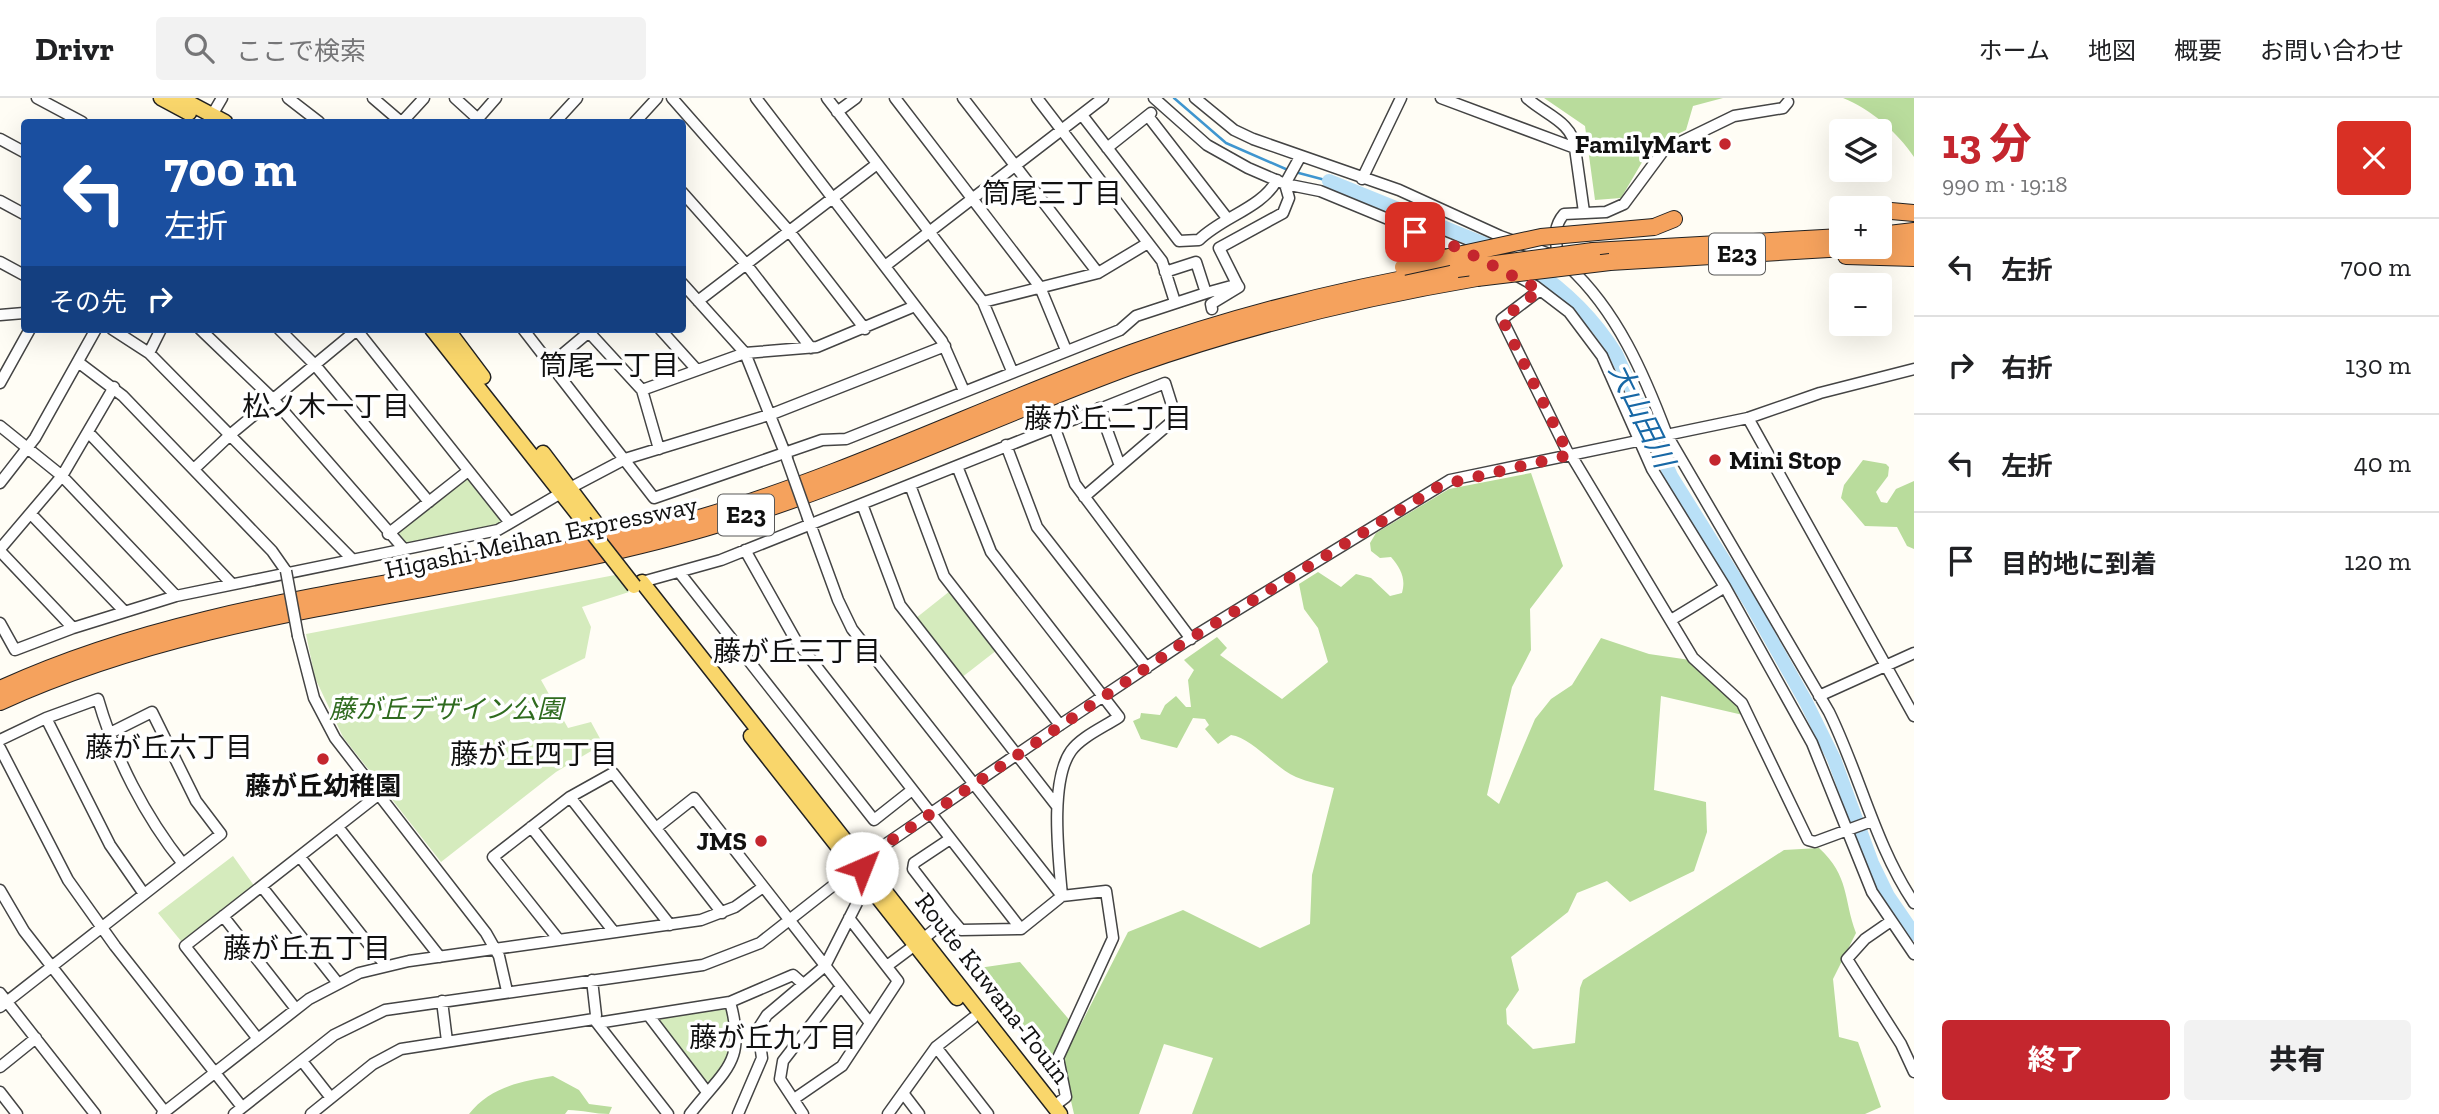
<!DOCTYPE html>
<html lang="ja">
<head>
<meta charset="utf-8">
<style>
  :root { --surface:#fff; --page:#f2f2f2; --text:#202124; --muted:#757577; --line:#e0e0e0; --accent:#c4262e }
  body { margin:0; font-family:"Zilla Slab","Noto Sans JP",serif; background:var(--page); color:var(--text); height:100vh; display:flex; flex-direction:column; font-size:26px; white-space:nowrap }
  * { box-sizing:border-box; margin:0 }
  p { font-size:23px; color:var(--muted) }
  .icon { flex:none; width:38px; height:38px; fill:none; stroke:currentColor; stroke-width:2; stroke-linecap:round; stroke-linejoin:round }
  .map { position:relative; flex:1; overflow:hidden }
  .panel { display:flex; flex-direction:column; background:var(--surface); width:525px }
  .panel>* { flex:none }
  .guide { position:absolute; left:21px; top:21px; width:665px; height:214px; border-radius:7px; box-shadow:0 7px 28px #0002; background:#1a4fa0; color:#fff; overflow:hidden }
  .fabs { position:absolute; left:1829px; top:21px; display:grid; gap:14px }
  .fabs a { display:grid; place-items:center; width:63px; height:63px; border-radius:7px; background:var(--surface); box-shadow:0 7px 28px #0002; font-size:35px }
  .pin { position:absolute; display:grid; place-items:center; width:60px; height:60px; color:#fff; margin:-30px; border-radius:14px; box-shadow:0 4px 10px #0006 }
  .me { position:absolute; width:77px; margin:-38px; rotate:44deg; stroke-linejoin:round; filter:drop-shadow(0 0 5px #0008) }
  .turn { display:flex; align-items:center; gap:24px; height:147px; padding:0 28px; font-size:32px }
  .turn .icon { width:91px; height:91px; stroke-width:2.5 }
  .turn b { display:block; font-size:49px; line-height:60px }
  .then { display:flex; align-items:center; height:66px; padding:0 28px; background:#0003; gap:14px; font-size:26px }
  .round { display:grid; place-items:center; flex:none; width:74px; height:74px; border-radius:7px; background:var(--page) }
  .summary { display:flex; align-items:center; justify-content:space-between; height:119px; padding:0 28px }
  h1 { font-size:42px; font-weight:800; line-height:52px; color:var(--accent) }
  .button { display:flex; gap:14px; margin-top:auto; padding:14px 28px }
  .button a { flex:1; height:80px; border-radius:7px; background:var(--accent); color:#fff; font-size:28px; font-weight:800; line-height:80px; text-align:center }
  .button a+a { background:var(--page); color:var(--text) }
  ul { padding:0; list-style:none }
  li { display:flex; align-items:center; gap:21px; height:98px; padding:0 28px; border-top:2px solid var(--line) }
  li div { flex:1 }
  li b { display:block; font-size:26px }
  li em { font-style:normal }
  header { display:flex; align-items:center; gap:42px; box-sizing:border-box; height:98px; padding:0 35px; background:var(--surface); border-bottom:2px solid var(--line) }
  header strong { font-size:33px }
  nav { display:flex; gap:38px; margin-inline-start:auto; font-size:24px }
  .search { width:490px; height:63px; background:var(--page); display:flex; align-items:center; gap:18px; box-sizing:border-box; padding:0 24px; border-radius:7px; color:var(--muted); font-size:26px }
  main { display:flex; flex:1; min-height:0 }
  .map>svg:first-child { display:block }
  .green { fill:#d5ebbd }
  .forest { fill:#b9dc9c }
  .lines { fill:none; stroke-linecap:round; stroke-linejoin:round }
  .stream { stroke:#3f96cf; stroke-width:2.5 }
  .river { stroke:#b9e0f7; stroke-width:14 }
  .minor-casing { stroke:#444; stroke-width:13 }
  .major-casing { stroke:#222; stroke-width:17 }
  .highway-casing { stroke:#222; stroke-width:18 }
  .minor { stroke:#fff; stroke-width:10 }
  .major { stroke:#f9d66b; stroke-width:14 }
  .highway { stroke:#f5a25d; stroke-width:16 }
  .minor-bridge-casing { stroke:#444; stroke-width:13; stroke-linecap:butt }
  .major-bridge-casing { stroke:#222; stroke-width:17; stroke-linecap:butt }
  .highway-bridge-casing { stroke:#222; stroke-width:18; stroke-linecap:butt }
  .minor-bridge { stroke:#fff; stroke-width:10 }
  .major-bridge { stroke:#f9d66b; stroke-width:14 }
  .highway-bridge { stroke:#f5a25d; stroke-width:16 }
  .route { stroke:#c4262e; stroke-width:12; stroke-dasharray:0 21.6 }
  .poi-dot { fill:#c4262e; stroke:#fff; stroke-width:2.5 }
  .labels { text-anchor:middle; stroke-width:7; stroke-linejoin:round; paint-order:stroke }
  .shield { fill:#fff; stroke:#585858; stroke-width:2 }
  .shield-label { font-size:24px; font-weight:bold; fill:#111 }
  .poi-label { font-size:26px; font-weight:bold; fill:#111; stroke:#fff; text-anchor:end }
  .street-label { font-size:26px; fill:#111; stroke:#fff }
  .park-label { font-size:26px; font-style:italic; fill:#2f6b1f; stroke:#fff }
  .neighbourhood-label { font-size:28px; fill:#111; stroke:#fff }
  .water-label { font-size:28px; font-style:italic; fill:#1768a6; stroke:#fff }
</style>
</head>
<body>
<header>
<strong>Drivr</strong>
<div class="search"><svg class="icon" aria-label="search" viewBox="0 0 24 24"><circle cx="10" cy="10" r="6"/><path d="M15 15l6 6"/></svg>ここで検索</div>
<nav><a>ホーム</a><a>地図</a><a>概要</a><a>お問い合わせ</a></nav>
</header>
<main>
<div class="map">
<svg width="1914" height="1016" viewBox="0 0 1914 1016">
  <rect width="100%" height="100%" fill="#fffdf5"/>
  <path class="green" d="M465,380H470L504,423L501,427L405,447L396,435Z
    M615,477L629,494L582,509L591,529L585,560L541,582L568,630L591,624L603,646L556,674L441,764L343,639L315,580L306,536Z
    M950,493L997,552L961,580L916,520Z
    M233,758L255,789L185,844L181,843L158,815Z
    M725,908L729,910L733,954L711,984L704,983L659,924L660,920Z"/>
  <path class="forest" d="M1544,0H1723L1693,8L1686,32L1651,49L1621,100L1595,102L1585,28Z
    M1843,0H1914V59C1898,35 1871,11 1843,0Z
    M1863,362L1886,366L1889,369L1888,378L1876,394L1881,404L1887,405L1896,391L1914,383V451L1907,448L1897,429L1865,428L1841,400L1844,387Z
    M1531,375L1563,468L1530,511L1531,552L1512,589L1487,697L1499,706L1535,621L1551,601L1572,587L1601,540L1649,556L1690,562L1740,607L1743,617L1661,598L1654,692L1706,704L1707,734L1694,773L1630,804L1607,783L1577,795L1568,814L1511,859L1519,892L1506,911L1507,926L1533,951L1575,945L1580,890L1583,882L1784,752L1819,750C1850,779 1843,800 1856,835L1833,881L1839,939L1858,944L1881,1009L1865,1016H1192L1213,960L1164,946L1139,1016H1074L1065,977L965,872L1020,864L1078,932L1128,834L1183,812L1260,850L1310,826L1312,777L1334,690C1322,687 1308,684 1296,679C1275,670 1251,639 1231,637L1218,646L1205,631L1209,627L1205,621L1193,620L1177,650L1141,641L1133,623L1140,620L1141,615L1160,617L1165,607L1176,598L1186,609H1191L1188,582L1194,572L1184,562L1217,539L1227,550L1220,557L1282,601L1328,564L1318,530L1304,511L1299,486L1318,474L1341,489L1356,476L1371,480L1390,498L1402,495C1406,480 1401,471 1391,459L1380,460L1371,453L1370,445L1376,435L1449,391Z
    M553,978L579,992L589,1006L612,1009L609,1016C595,1016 582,1012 568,1012L565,1016H469C490,989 522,983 553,978Z"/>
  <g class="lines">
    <path class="stream" d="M1174,0L1226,45L1288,72
      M1295,74L1329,83"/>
    <path class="river" d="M1329,83L1497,151
      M1530,169C1565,192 1594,220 1616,256L1671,378L1751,506L1806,604L1834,661L1872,765L1888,798L1914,836"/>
    <g class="minor-casing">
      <path id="minor" d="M37,0L82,24
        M288,0L319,24
        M373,0L401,24
        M455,0L478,21
        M672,0L789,133L865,231
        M756,0L942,243L964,293
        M827,0L983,204L1012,273
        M895,0L1040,189L1066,252
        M963,0L1098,175
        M1037,0L1162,163L1175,204
        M1154,0L1207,47L1248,70L1285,86L1320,93L1468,154
        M1195,0L1234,32L1253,41L1399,92L1500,138L1552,157
        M1441,0L1575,50L1584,114
        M1527,0C1544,16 1573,24 1575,50
        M837,14L856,0
        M1082,17L1179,143L1199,142C1222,119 1262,110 1277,82
        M1148,18L1227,120
        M208,24L222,0
        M402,24L424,0
        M475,24L496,0
        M555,24L577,0
        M635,24L657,0
        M0,41L24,54
        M1107,50L1151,15
        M1362,81L1401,0
        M682,94L746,166L811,250
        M0,103L24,116
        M1558,159C1556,142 1552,130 1564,116L1606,114L1624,106L1664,52L1734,18L1783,10L1788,4
        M0,164L24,177
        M885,168L1103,0
        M1568,168C1617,213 1644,276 1667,337L1829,614C1860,677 1875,747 1914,805
        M1514,176L1535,188L1569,214L1602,258L1652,371L1725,489L1812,645L1872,794L1914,856
        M682,185L745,255L787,360
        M1237,186L1219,150L1283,115L1289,100L1285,86L1300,59
        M1540,192L1502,221L1569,357
        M1206,195L1235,187
        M698,203L877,66
        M983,204L1098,175L1148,145
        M1212,211L1211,206L1239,189L1237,186
        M0,217L24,215
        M112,231L149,255L351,460
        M200,231L273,301L403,450
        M279,231L315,267L429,404
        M356,231L510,425
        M523,231L654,400L822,342L846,341L1120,232L1136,218L1206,195L1196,164L1165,174
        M586,231L642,292L659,351
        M660,231L697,272
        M149,255L161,231
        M78,264L123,298L272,453L286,473
        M552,265L589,234
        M0,285L30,231
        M642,292L745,255L817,249L915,208
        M1099,310L1120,368
        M1748,320L1914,618
        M0,328L62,378L176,498
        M1054,328L1075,386L1191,541
        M89,335L231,485
        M1006,347L1037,429L1147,570
        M1571,357L1693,560L1742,605L1808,742L1815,744L1872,723
        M194,371L231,336L358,231
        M0,385L35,340L96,231
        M910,387L944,478L1060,627
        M570,390L625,361L772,316L945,248
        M862,406L900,507L1056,707
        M31,416L124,513
        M808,420L838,502L852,531L1062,798L1106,793L1113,840L1058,960L1066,999L1054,1008
        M388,436L468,373
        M0,451L62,378L114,289
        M745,452L795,541L1021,831
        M0,453L73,530
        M679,474L874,722L912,692
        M642,484L721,462L1165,285L1176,320L1084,399
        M1671,522L1725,489
        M0,525L15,552L73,530L176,498L498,432L561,395
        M298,538L314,600L335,640L486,835L499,858L507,893
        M1819,598L1914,555
        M46,620L110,747L144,796
        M0,642L46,620L98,601C115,660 145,718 183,766
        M0,650L68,782L115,848L242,1009
        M570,699L670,827
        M338,729L440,859
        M531,729L614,834
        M656,730L694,700L870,925
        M950,741L914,765L913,771L950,819
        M300,759L385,867
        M262,789L337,884
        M0,792L24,833L165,1014
        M223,818L296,911
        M1891,823L1865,841L1847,861L1901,946L1914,974
        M923,841L950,819L961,832L1021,831L1062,798C1059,762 1049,684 1071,653C1081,639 1104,629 1119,619L991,454L957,368
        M559,842L493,759L570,699L613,675L722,815
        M887,868L915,847
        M592,882L596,917L594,921
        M0,895L95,1016
        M442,903L447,943
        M0,909L221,736L196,703L152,614L108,636
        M649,918L707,994
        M597,925L668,1016
        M258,941L185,848L378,697
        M936,949L988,1016
        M302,963L331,1000
        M0,969L36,940
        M0,994L17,1016
        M903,995L919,1016
        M794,1001L842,968L898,883L849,820
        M162,1016L309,901L359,875L409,863L701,822L735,809L763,789
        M234,1016L334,937L385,912L703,867L760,845L886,746L1060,627L1183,545L1450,382L1748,320L1820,295L1914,271
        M311,1016L373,966L401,951L594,921L597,925L730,904L793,877L803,886
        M690,1016C725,971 747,964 730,904
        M738,1016L762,960L758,931L767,917L825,868L863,793
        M803,1016L780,981L783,963L841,888
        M888,1016L936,949L973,920"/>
    </g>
    <g class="major-casing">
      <path id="major" d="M161,0L189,15
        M180,0L225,24
        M432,231L584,424
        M447,231L483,279
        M543,355L595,424
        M642,484L1060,1016
        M751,638L957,900"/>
    </g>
    <g class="highway-casing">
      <path id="highway" d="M1880,112L1914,115
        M1654,129L1674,121
        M1880,137L1914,133
        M1880,148L1914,144
        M1593,153L1841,139
        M1846,158L1914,160
        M1610,164L1863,149
        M0,591C222,489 471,487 703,419C850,375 988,307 1131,255C1237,217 1346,190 1457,171
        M0,604C223,502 472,498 705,430C852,388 989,320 1132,268C1245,228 1359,200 1477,180"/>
    </g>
    <use href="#minor" class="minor"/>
    <use href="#major" class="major"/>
    <use href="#highway" class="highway"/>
    <g class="minor-bridge-casing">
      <path id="minor-bridge" d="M787,361L808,420
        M286,473L298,538"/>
    </g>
    <g class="major-bridge-casing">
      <path id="major-bridge" d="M584,424L634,488"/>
    </g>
    <g class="highway-bridge-casing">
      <path id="highway-bridge" d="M1403,169L1541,139L1654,129
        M1457,171L1593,153
        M1477,180L1610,164"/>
    </g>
    <use href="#minor-bridge" class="minor-bridge"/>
    <use href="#major-bridge" class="major-bridge"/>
    <use href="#highway-bridge" class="highway-bridge"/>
  </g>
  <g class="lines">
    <path class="route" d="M862,770L864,764L886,746L1183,545L1441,387L1569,357L1502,221L1540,192L1459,150L1415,134"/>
  </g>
  <g class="poi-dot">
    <circle cx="1725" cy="46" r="7"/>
    <circle cx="1715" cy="362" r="7"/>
    <circle cx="323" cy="661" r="7"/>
    <circle cx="761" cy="743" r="7"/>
  </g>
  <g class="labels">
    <g class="shield">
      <rect x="1709" y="135.5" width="56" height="41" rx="5"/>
      <rect x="718" y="396.5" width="56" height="41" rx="5"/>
    </g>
    <g class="shield-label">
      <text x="1737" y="164">E23</text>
      <text x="746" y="425">E23</text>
    </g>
    <g class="poi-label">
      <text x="1711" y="55">FamilyMart</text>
      <text x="1729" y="371" text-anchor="start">Mini Stop</text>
      <text x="323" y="697" text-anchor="middle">藤が丘幼稚園</text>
      <text x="747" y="752">JMS</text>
    </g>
    <g class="street-label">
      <text transform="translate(541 439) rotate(-12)" y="9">Higashi-Meihan Expressway</text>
      <text transform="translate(993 890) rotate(52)" y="9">Route Kuwana-Touin</text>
    </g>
    <g class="park-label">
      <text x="446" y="620">藤が丘デザイン公園</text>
    </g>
    <g class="neighbourhood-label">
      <text x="1052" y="105">筒尾三丁目</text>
      <text x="609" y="277">筒尾一丁目</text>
      <text x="326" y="318">松ノ木一丁目</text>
      <text x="1108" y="330">藤が丘二丁目</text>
      <text x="797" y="563">藤が丘三丁目</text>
      <text x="169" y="659">藤が丘六丁目</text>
      <text x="534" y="666">藤が丘四丁目</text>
      <text x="307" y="860">藤が丘五丁目</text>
      <text x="773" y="949">藤が丘九丁目</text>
    </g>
    <g class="water-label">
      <text transform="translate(1642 317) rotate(64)" y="10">大山田川</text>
    </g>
  </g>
</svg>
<div class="fabs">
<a><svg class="icon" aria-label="layers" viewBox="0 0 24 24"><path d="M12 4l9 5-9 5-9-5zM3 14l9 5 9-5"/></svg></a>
<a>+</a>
<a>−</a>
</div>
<div class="pin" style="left:1415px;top:134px;background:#d93025"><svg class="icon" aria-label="arrive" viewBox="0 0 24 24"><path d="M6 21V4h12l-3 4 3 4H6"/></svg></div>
<svg class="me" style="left:862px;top:770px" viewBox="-20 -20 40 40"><circle r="19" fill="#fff"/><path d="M0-13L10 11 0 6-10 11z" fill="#c4262e"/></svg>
<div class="guide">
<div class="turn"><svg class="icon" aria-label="left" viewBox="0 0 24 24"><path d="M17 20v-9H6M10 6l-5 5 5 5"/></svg><div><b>700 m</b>左折</div></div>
<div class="then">その先<svg class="icon" aria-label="right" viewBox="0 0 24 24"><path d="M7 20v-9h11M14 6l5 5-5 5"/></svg></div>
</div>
</div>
<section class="panel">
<div class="summary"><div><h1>13 分</h1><p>990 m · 19:18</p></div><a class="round" style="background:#d93025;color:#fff"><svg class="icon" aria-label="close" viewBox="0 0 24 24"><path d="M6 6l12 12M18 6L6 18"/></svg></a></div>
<ul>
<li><svg class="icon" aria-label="left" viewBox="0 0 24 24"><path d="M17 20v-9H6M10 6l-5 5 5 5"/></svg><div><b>左折</b></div><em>700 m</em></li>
<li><svg class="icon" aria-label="right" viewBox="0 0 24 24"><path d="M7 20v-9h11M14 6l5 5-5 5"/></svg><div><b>右折</b></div><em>130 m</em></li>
<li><svg class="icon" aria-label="left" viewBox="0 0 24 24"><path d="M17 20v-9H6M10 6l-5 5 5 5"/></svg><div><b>左折</b></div><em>40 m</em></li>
<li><svg class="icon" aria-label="arrive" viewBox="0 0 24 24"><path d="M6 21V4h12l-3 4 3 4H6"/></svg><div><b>目的地に到着</b></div><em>120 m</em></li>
</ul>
<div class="button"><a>終了</a><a>共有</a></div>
</section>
</main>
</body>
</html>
